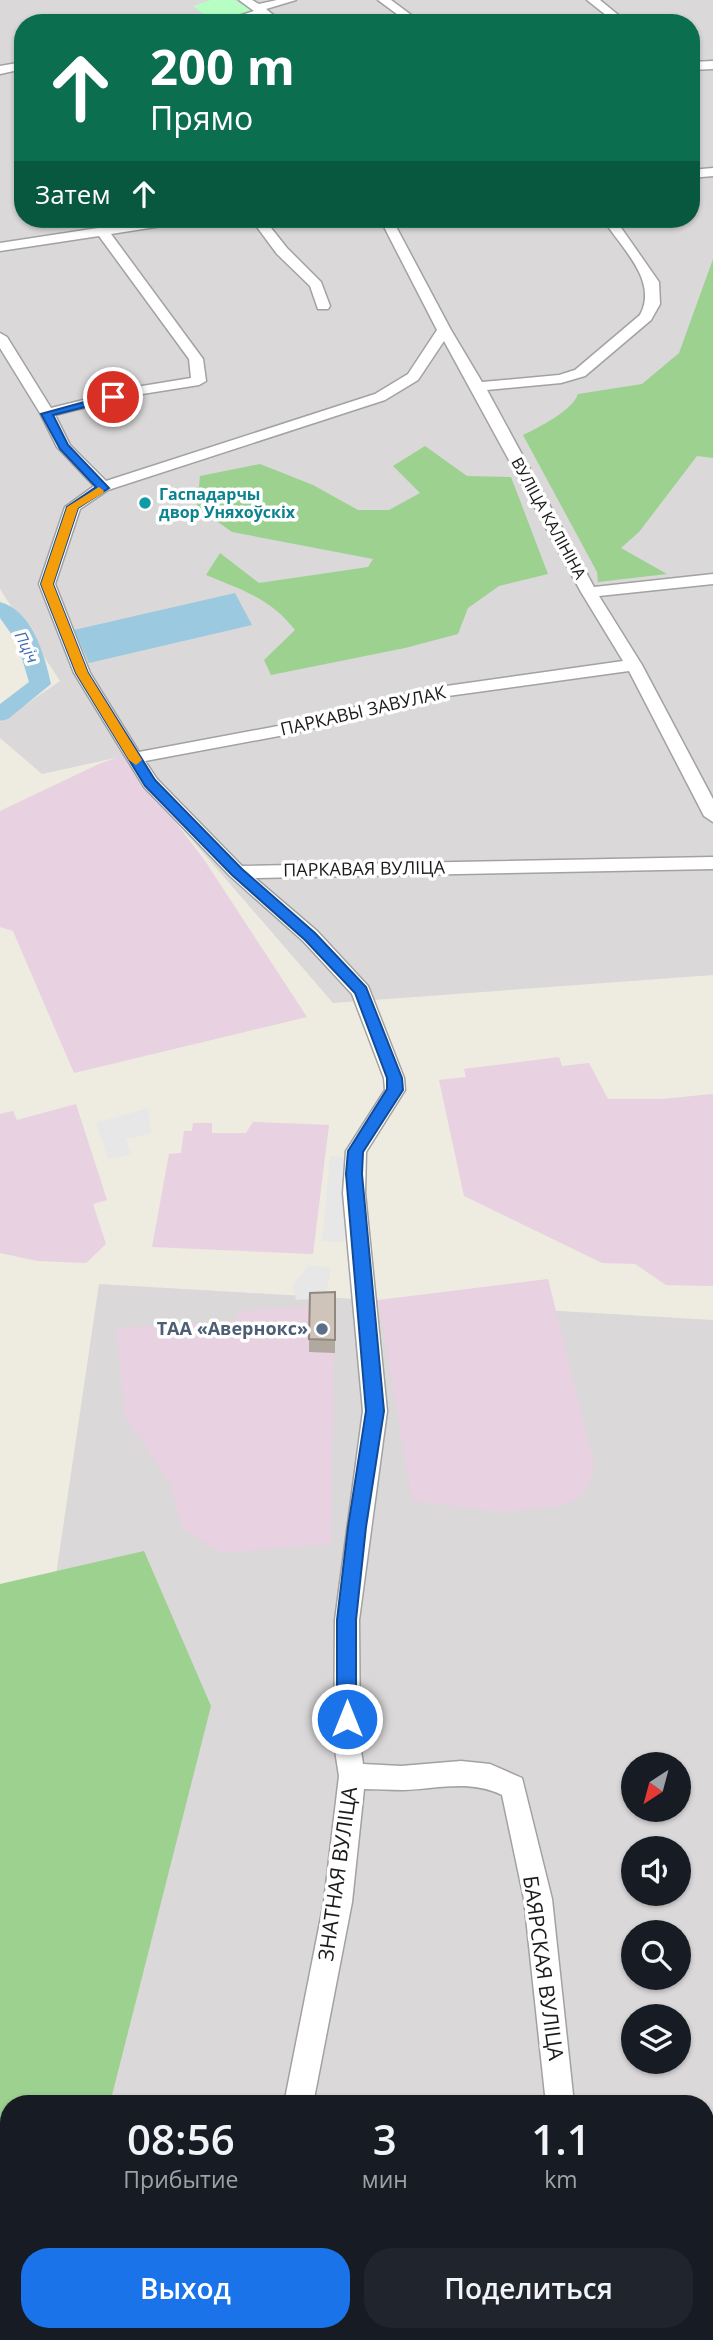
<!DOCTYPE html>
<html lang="ru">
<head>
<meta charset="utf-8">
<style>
  :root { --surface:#171b24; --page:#20242c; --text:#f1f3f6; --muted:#9ea1a6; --accent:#1a73e8 }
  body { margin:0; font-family:"Open Sans",sans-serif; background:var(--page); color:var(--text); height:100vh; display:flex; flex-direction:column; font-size:26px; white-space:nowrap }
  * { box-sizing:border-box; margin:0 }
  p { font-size:23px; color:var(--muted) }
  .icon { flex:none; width:38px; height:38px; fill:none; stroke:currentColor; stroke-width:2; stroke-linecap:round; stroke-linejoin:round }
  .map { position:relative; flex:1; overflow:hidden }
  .sheet { position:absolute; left:0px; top:2095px; width:714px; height:247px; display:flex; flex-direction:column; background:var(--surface); border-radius:28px 28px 0 0; box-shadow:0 2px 5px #0004 }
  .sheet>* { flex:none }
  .top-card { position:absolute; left:14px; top:14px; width:686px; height:214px; border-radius:28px; box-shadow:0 2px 5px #0004; background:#0b6e4f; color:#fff; overflow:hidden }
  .needle { width:46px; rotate:216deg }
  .tools { position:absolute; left:621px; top:1752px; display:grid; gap:14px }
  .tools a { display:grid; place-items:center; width:70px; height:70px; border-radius:50%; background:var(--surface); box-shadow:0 2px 5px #0004; font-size:35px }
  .pin { position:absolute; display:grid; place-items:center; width:60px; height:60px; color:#fff; margin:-30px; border:4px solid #fff; border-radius:50%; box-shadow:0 2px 7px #0007 }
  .me { position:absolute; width:77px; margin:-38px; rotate:0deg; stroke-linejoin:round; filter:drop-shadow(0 0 5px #0008) }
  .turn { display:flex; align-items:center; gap:24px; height:147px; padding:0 21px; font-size:32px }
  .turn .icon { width:91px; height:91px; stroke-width:2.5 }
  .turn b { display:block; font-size:49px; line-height:60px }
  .then { display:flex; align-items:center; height:66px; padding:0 21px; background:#0003; gap:14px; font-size:26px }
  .eta { display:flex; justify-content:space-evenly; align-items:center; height:119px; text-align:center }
  .eta b { font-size:42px; font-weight:600; line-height:49px }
  .button { display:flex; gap:14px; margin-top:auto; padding:14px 21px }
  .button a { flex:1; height:80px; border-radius:28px; background:var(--accent); color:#fff; font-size:28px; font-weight:600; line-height:80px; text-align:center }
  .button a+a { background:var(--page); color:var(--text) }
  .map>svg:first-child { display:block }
  .residential { fill:#dad8d8; fill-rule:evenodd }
  .industrial { fill:#e8d1e1 }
  .forest { fill:#9cd190 }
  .park { fill:#b7fec5 }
  .parking { fill:#e7e7e7 }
  .water { fill:#9bc9e0 }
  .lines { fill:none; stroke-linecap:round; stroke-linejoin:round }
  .river { fill:#9bc9e0; fill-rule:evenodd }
  .minor-casing { stroke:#a2a2a2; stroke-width:3 }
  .minor { fill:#fff; fill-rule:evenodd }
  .wall { fill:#b1a99f }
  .building { fill:#cec4b9; stroke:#908982; stroke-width:2 }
  .route { fill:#1a73e8; stroke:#114b97; stroke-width:2 }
  .slow { fill:#f59e0b }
  .culture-dot { fill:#0f9aa8; stroke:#fff; stroke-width:2.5 }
  .service-dot { fill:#5c6f8a; stroke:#fff; stroke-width:2.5 }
  .labels { text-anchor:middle; stroke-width:7; stroke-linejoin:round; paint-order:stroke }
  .far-culture-label { font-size:16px; font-weight:bold; fill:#0d838f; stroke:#fff; text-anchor:start }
  .far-street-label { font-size:16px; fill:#1b1b1b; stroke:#fff }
  .far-water-label { font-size:16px; font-style:italic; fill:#406cb2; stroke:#fff }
  .street-label { font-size:18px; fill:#1b1b1b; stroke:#fff }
  .service-label { font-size:18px; font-weight:bold; fill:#4e5e75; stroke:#fff; text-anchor:end }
  .near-street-label { font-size:21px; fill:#1b1b1b; stroke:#fff }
</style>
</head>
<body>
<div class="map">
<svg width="713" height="2340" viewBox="0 0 713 2340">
  <rect width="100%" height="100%" fill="#eeebe0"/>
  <path class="residential" d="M0,0H713V975L333,1003L155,797L124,756L42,774L0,738V722L60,681L0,589ZM23,23H691V219H23Z
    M99,1284L713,1320V2340H0V1954ZM634,1764H679V1810H634ZM634,1848H679V1894H634ZM634,1932H679V1978H634ZM634,2016H679V2062H634ZM9,2104H705V2333H9Z"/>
  <path class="industrial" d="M124,755L203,858L307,1017L74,1073L13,931L0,927V811L99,764Z
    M559,1057L562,1066L589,1063L608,1099H661L713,1094V1286L666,1285L635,1264L602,1263L464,1196L439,1080L466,1077L464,1069Z
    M76,1104L107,1200L93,1204L106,1244L86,1263L38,1261L0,1253V1114L13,1111L17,1120Z
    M253,1122L329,1125L313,1254L152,1247L169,1154L181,1153L184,1131H192L193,1123H212V1133H246Z
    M548,1279L594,1464L589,1486L575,1501L557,1507L499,1512L412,1501L378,1300Z
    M335,1305L331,1544L220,1553L181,1527L171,1485L125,1417L116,1328L237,1321V1311Z"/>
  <path class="forest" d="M713,259V458L697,456L639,532L621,548L667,574L598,582L597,572L523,435C538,428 573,410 578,394L642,384L679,353Z
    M425,446L467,476L511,477L548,574L499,586L468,608L458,634L405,648L271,675L264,660L295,630C270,598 242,590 206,575L220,553L259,583L368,567L373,559L232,532L197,507L200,476L260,464L313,485L358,510H389L420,493L393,466Z
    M144,1551L211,1706L110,2103L9,2104V2218L0,2223V1584Z"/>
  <path class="park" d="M211,0H234L254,11L214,22L193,6Z"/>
  <path class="parking" d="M148,1108L151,1133L126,1139L131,1154L108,1159L96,1123Z
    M330,1156L347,1158L344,1242L322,1241Z
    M309,1265L331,1268L325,1298L296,1300L293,1284Z"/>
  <path class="water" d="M235,593L252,625L89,663L74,630Z"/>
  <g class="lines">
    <path class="river" d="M0,602C32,610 45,656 51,684L8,719L0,721V704L29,682L17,642L0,618Z"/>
    <g class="minor-casing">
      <path id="minor" d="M239,0H252L259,4L277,0H296L266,9L283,23H270L261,16L236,23H217L254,11Z
        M378,0H391L422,23H409Z
        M587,0H600L628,23H616Z
        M713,61V69L691,70V62Z
        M23,62V69L0,74V66Z
        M713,168V176L691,178V170Z
        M157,219H187L181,223L111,234L203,359L206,381L199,385L136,395L55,415L70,445L106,481L375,394L408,374L437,330L380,219H392L451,330L482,382L559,375L575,370L640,315C659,280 620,247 603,219H615L659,282L660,304L651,320L585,376L561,383L487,390L594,587L713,574V584L599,596L642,665L713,799V822L704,816L629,671L426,699L295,733L145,761L157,779L242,866L713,857V869L255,878L317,931L368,986L404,1078L405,1090L366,1152L365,1193L387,1411L359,1620L360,1744L363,1764L401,1766L461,1761L490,1764L522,1778L552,1899L574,2104H546L524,1899L502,1795C470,1779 437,1789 403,1790C390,1790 377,1789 364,1789L352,1902L313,2104H284L324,1902L339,1776L334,1744L335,1620L363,1411L343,1193L346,1151L385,1090L384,1078L352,994L303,941L230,876L144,787L74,673L39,584L65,507L94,486L57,447L40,413L0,348V333L7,337L51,408L136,387L191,378L189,359L99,236L0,251V243ZM444,341L581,592L623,661L425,689L294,723L139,752L90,673L55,584L80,509L108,490L385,400L418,380Z
        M251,219H264L287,248L321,282L330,306L328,309H318L310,286L277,254Z
        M234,2333H264L262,2340H232Z
        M577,2333H607L609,2340H579Z"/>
    </g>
    <use href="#minor" class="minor"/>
  </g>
  <path class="wall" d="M335,1292V1353L309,1352V1339Z"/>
  <path class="building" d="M335,1292V1340L309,1339L310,1293Z"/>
  <path class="route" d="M113,394L119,397L117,399L53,415L68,445L109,488L78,508L53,584L88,673L155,780L242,869L315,933L366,987L402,1078L403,1090L363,1152L362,1174L384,1411L366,1527L356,1620V1719L354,1725L347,1728L340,1725L337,1719V1620L348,1527L366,1411L346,1174L348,1151L387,1089V1078L355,993L305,940L232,875L145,786L76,673L41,584L67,507L96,487L60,449L41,414Z"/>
  <path class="slow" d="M99,487L104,491L103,493L78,508L53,584L88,673L142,760L136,765L129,760L76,673L41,584L67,507Z"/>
  <circle class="culture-dot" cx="145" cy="503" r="7"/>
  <circle class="service-dot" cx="322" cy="1329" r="7"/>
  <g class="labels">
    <g class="far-culture-label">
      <text x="159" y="500">Гаспадарчы<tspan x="159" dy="18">двор Уняхоўскіх</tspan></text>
    </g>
    <g class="far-street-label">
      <text transform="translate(549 518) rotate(61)" y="6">ВУЛІЦА КАЛІНІНА</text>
    </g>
    <g class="far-water-label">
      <text transform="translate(27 647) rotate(64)" y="6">Пціч</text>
    </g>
    <g class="street-label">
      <text transform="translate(363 711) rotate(-13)" y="6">ПАРКАВЫ ЗАВУЛАК</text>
      <text transform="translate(364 869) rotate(-1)" y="6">ПАРКАВАЯ ВУЛІЦА</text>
    </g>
    <g class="service-label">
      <text x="308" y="1335">ТАА «Авернокс»</text>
    </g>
    <g class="near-street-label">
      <text transform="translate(338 1874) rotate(-82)" y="7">ЗНАТНАЯ ВУЛІЦА</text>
      <text transform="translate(543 1968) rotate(82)" y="7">БАЯРСКАЯ ВУЛІЦА</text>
    </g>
  </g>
</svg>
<div class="tools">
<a><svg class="needle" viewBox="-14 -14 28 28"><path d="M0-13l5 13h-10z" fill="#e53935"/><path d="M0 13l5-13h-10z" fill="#9ea1a6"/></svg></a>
<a><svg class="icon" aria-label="sound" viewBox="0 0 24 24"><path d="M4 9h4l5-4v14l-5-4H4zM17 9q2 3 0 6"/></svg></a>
<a><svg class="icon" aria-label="search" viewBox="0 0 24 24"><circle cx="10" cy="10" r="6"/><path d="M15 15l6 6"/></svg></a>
<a><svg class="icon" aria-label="layers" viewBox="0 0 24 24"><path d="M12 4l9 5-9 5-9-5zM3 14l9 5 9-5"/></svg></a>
</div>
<div class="pin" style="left:113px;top:397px;background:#d93025"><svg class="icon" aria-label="arrive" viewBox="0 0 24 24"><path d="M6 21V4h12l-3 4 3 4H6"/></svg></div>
<svg class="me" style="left:347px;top:1719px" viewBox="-20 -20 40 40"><circle r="17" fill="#1a73e8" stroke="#fff" stroke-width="3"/><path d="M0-11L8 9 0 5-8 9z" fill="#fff"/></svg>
<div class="top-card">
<div class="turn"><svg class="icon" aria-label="ahead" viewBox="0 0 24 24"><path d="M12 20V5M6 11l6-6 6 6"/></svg><div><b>200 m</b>Прямо</div></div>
<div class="then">Затем<svg class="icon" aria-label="ahead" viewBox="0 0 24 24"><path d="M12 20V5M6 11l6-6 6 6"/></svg></div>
</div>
<section class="sheet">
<div class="eta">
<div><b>08:56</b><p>Прибытие</p></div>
<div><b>3</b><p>мин</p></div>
<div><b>1.1</b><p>km</p></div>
</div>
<div class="button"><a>Выход</a><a>Поделиться</a></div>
</section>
</div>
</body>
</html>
